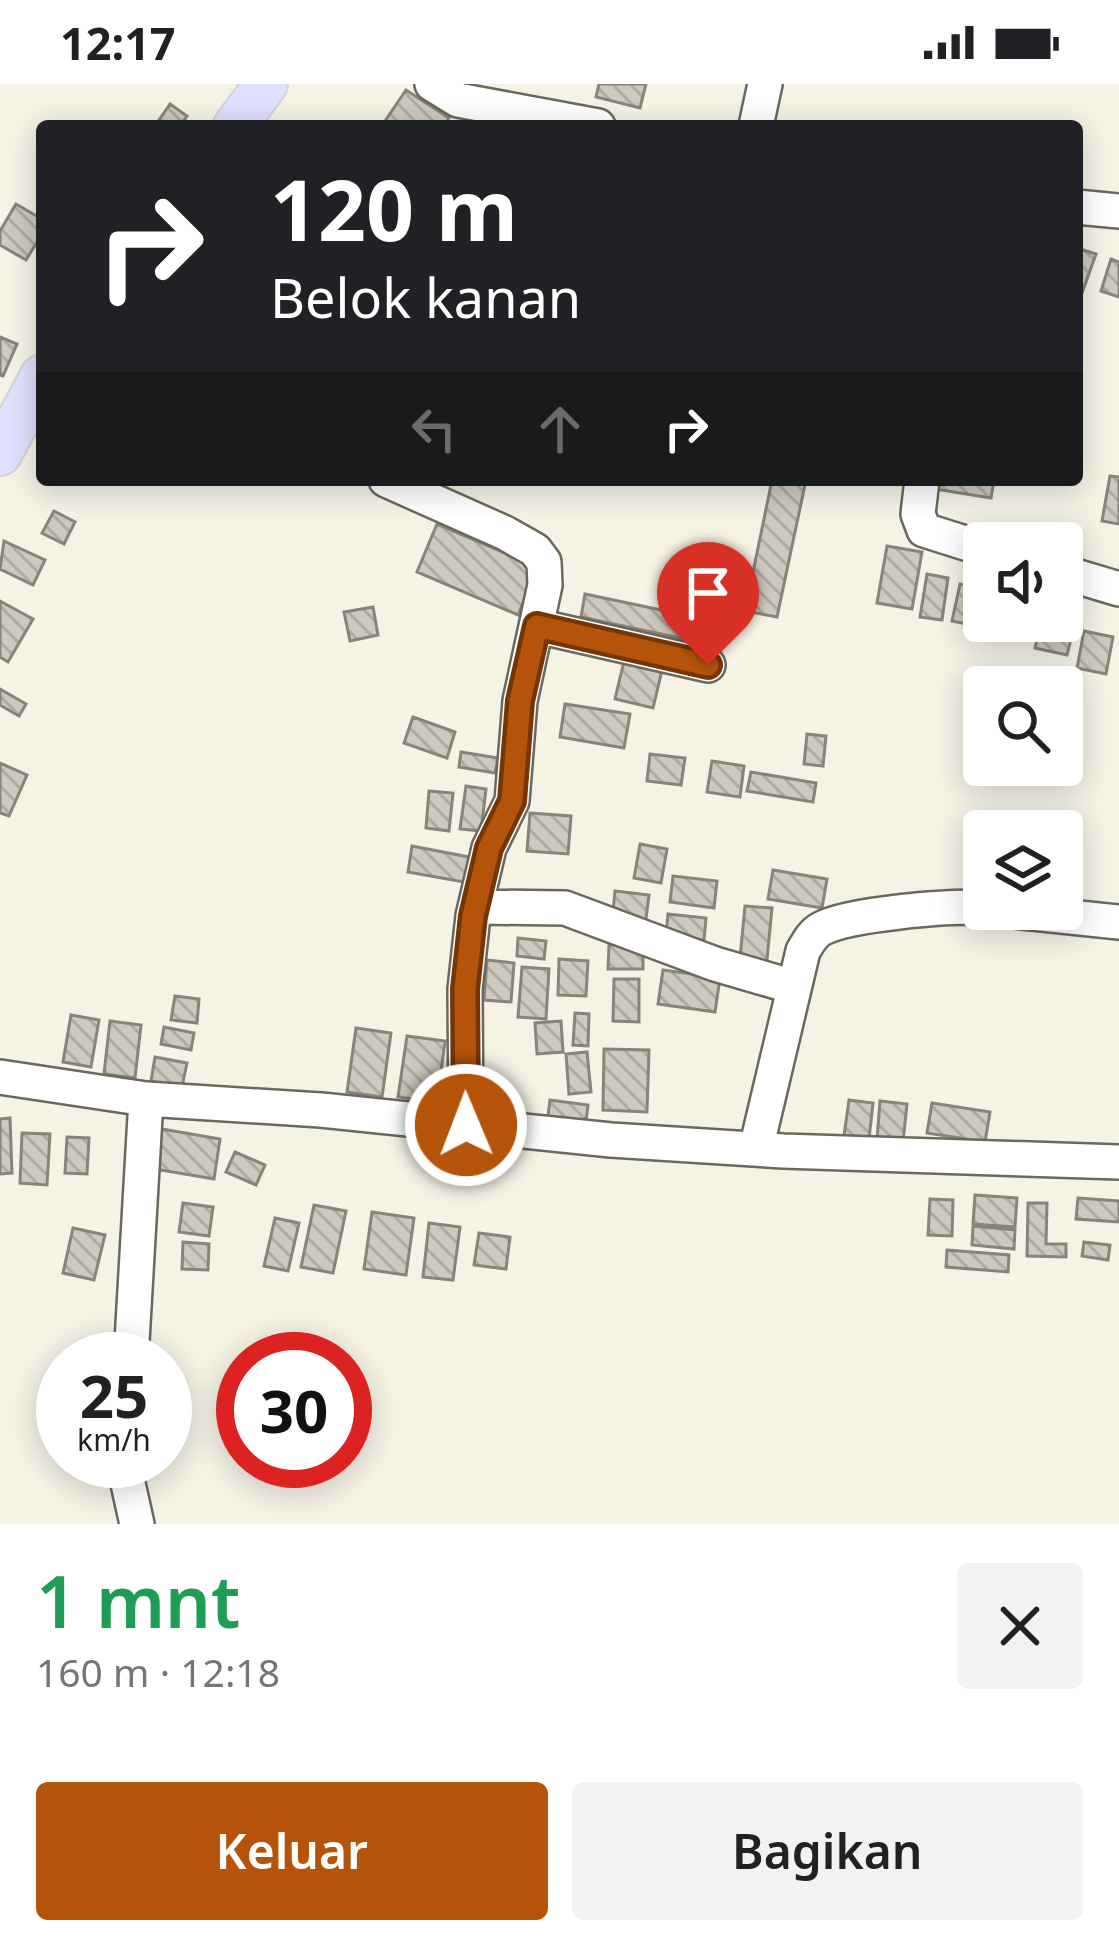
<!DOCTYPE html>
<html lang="id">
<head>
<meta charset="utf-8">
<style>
  :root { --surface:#fff; --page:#f2f2f2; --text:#202124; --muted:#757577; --accent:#b45309 }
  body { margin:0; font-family:"Noto Sans",sans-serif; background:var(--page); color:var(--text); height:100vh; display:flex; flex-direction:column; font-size:45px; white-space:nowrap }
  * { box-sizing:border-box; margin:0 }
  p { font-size:39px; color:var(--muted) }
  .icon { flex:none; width:66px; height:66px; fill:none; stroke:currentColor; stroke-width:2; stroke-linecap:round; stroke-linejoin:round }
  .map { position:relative; height:1440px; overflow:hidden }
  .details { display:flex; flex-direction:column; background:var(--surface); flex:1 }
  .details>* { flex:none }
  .hud { position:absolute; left:36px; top:36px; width:1047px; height:366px; border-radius:12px; box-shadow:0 6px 30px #0003; background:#202124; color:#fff; overflow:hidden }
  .tools { position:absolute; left:963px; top:438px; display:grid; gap:24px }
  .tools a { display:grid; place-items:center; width:120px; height:120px; border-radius:12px; background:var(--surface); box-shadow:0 6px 30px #0003; font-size:60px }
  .speed { position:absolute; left:36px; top:1248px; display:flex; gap:24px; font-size:60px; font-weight:700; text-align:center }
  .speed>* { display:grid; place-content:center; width:156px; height:156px; border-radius:50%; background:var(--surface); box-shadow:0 6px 30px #0003; line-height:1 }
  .speed small { font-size:30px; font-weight:400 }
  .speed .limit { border:18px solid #d22; background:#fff; color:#111 }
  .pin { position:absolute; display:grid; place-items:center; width:102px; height:102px; color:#fff; margin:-123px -51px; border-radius:50% 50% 50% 0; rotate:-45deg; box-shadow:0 0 12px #0007 }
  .pin .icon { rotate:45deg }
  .me { position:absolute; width:132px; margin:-66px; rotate:359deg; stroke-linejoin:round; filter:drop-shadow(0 0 9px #0008) }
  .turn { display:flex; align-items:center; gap:42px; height:252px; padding:0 36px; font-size:54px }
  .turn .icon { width:156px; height:156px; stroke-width:2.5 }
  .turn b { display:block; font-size:84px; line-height:102px }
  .lanes { display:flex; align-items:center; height:114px; padding:0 36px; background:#0003; justify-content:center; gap:60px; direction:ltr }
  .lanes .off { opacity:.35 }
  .round { display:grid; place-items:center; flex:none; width:126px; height:126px; border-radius:12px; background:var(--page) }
  .head { display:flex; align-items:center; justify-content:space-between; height:204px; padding:0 36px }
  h1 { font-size:72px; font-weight:600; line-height:90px; color:#1e9e55 }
  .action { display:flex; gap:24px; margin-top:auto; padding:24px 36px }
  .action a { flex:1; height:138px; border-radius:12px; background:var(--accent); color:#fff; font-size:48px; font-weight:600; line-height:138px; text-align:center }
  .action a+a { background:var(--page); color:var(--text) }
  .status { display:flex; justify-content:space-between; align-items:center; height:84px; padding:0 60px; background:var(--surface); direction:ltr }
  .status svg { height:33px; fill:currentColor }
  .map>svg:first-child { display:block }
  .building { fill:url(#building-back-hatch); stroke:#88847a; stroke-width:3 }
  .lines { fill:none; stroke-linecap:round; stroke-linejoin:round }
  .minor-casing { stroke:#6b685e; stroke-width:38 }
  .major-casing { stroke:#d3d3d3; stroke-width:46 }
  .minor { stroke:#fff; stroke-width:33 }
  .major { stroke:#e0dffd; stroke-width:42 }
  .route-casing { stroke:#753606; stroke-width:30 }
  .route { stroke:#b45309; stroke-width:21 }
</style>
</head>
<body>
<div class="status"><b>12:17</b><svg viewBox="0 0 49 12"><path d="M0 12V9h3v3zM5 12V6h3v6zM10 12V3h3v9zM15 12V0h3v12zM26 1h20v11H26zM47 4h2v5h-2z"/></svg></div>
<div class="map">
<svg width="1119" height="1440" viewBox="0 0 1119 1440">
  <defs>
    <pattern id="building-back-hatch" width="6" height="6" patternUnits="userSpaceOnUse" patternTransform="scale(3)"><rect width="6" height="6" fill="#cdc9be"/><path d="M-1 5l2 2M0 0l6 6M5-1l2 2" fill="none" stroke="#afaba2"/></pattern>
  </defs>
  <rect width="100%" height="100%" fill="#f5f2e6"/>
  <path class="building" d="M599,0H646L640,24L596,13Z
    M406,6L449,34L444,42L383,40Z
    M170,20L187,32L180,42H155Z
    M16,120L42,135V150L26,176L0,161V147Z
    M1077,164L1096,170L1081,212L1077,211Z
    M1111,175L1119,178V213L1101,207Z
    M0,253L17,260L3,292L0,291Z
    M1110,392L1119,393V440L1102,437Z
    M772,396H806L777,533L745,527Z
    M930,396H994L991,414L929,404Z
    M54,427L75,438L64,460L42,449Z
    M437,440L538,483L518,531L417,488Z
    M4,457L45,476L33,501L0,485Z
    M887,462L922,468L912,525L877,519Z
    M927,490L948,494L942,536L920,533Z
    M960,500L975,503L967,540L952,537Z
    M585,510L704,535L699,558L581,533Z
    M0,517L33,535L8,578L0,573Z
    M373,523L378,551L350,557L344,528Z
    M1041,539L1073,547L1067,571L1035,564Z
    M1084,547L1113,553L1106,590L1077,584Z
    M625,573L663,582L653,624L615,615Z
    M0,605L26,620L19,632L0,621Z
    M565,620L630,630L624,664L560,653Z
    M413,633L455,648L447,674L404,659Z
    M807,650L826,652L823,682L804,680Z
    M461,668L498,674L495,689L459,683Z
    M650,670L685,674L681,701L647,697Z
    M712,677L744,682L740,713L707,708Z
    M0,679L27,691L9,732L0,729Z
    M751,688L816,699L813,718L747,707Z
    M466,702L486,705L481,747L460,745Z
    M429,707L453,709L449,747L426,744Z
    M530,729L571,732L568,770L527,767Z
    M640,760L667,765L661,799L634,794Z
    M412,762L469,773L464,798L408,788Z
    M773,786L827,795L822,824L768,815Z
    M673,792L717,797L714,824L670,818Z
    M615,807L649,811L645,842L612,838Z
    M745,822L772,824L766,886L739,884Z
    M668,830L706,834L704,856L666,852Z
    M518,854L546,857L544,875L517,872Z
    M609,861H643V885H608Z
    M559,875L588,877L586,912L558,911Z
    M487,876L514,879L511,918L484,916Z
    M522,883L549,885L546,935L518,933Z
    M663,886L720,894L715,928L658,920Z
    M614,895H639V938L613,937Z
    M175,912L199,915L197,939L171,936Z
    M575,929L589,930L588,962L573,961Z
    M71,931L99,936L91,983L63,978Z
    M110,937L141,941L135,994L104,990Z
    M561,937L563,968L537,970L535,939Z
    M164,943L194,949L191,966L161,960Z
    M356,944L391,949L382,1013L347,1008Z
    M407,952L445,957L437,1018L398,1013Z
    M604,965L649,966L647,1028L603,1026Z
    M587,968L591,1008L569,1010L566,970Z
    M155,973L187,979L182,1003L151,997Z
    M550,1016L588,1021L585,1045L547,1040Z
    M849,1016L873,1019L869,1055L844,1052Z
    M880,1017L907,1020L903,1058L877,1056Z
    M932,1019L990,1028L985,1058L927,1049Z
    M10,1034L12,1089L0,1090V1035Z
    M162,1045L220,1055L214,1095L155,1085Z
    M22,1049L50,1050L47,1101L20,1099Z
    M67,1053L89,1054L87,1090L65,1089Z
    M235,1068L265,1081L256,1101L226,1088Z
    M975,1111L1017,1114L1015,1143L973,1140Z
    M1078,1114L1119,1117V1138L1076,1135Z
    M930,1115L953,1116L952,1152L928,1151Z
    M183,1119L213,1123L209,1152L179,1148Z
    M1028,1119H1047L1046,1160H1066V1173L1027,1172Z
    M314,1121L346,1127L333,1189L301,1183Z
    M372,1128L414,1134L406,1191L364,1185Z
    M275,1134L299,1139L288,1187L264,1182Z
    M429,1139L460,1143L453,1196L423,1193Z
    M973,1142L1015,1146L1014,1165L972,1161Z
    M73,1144L105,1151L94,1196L63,1189Z
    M479,1149L510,1153L506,1185L474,1181Z
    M183,1158L209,1160L208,1186L182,1185Z
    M1084,1158L1110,1161L1108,1176L1082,1172Z
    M947,1166L1009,1171L1008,1188L946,1183Z"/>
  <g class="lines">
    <g class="minor-casing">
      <path id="minor" d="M432,0L458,16L598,42
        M756,42L765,0
        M1077,123L1119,127
        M386,396L505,449L535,466L544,478L545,501L520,617L512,717L489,764L473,832L465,905L466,1041
        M922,396L918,430L924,446L984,465
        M1062,488L1119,505
        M537,542L708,581
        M475,823L565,824L715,880L794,903
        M994,825L1119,838
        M0,993L146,1015L321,1026L611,1056L783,1067L1119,1078
        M756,1065L803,867C808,859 812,850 821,845C848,830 952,821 984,824
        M131,1275L146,1015
        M123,1377L137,1440"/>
    </g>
    <g class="major-casing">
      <path id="major" d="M235,42L266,0
        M0,370L42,292"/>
    </g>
    <use href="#minor" class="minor"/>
    <use href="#major" class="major"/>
  </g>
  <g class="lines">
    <g class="route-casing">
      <path id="route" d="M466,1041L465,905L473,832L489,764L512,717L520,617L537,542L708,581"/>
    </g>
    <use href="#route" class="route"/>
  </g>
</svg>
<div class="tools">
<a><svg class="icon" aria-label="sound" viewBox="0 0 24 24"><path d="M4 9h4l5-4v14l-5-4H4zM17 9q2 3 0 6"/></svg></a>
<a><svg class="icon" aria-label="search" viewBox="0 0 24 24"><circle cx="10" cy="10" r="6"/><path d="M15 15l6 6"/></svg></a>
<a><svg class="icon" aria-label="layers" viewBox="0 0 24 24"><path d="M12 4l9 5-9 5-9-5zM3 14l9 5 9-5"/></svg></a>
</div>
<div class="speed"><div>25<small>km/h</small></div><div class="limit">30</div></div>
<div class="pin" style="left:708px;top:581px;background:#d93025"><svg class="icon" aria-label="arrive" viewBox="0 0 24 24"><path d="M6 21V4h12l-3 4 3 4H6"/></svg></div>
<svg class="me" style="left:466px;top:1041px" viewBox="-20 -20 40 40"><circle r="17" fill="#b45309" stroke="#fff" stroke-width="3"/><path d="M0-11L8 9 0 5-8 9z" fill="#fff"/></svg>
<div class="hud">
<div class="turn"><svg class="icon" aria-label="right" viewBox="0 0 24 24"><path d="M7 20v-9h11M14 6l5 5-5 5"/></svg><div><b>120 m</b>Belok kanan</div></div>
<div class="lanes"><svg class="icon off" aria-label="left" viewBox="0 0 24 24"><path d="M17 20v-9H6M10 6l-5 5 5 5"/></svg><svg class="icon off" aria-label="ahead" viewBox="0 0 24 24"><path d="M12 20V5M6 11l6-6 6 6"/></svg><svg class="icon" aria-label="right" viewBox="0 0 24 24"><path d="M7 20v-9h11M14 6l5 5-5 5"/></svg></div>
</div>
</div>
<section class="details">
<div class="head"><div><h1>1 mnt</h1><p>160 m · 12:18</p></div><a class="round"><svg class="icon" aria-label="close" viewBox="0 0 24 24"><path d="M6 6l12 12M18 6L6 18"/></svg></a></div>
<div class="action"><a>Keluar</a><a>Bagikan</a></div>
</section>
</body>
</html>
